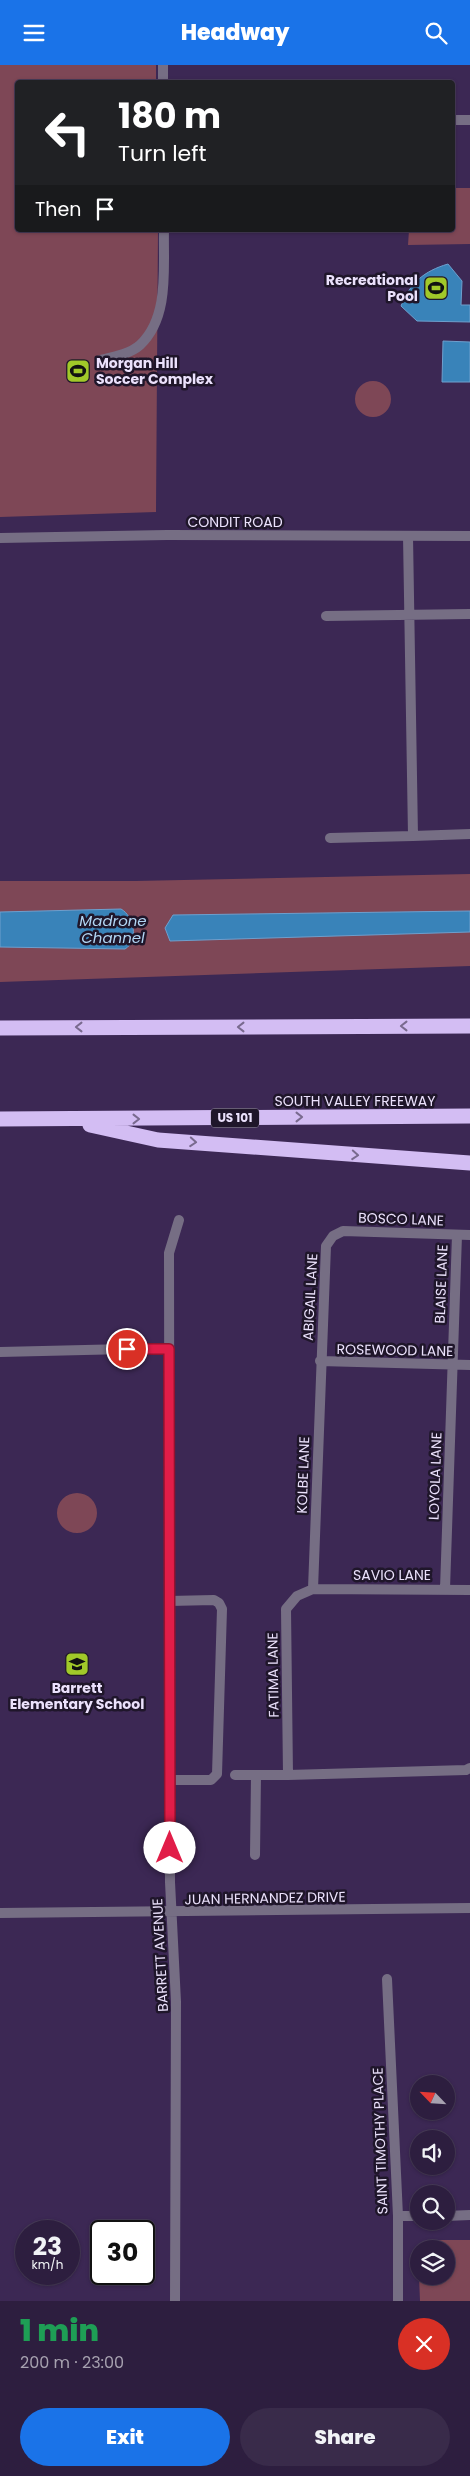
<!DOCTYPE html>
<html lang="en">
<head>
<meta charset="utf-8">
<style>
  :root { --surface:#2d1e3f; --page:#392b4a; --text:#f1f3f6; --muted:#a7a2b0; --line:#483c59; --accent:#1a73e8 }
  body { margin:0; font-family:Poppins,sans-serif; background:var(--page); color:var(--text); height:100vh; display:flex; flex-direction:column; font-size:19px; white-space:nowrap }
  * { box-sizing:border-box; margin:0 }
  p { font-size:16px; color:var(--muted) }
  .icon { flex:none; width:28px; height:28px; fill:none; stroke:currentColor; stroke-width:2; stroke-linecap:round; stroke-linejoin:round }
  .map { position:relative; height:2236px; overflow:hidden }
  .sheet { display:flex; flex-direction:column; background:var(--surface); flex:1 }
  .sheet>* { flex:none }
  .hud { position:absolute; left:15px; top:15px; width:440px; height:152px; border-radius:5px; box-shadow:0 1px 4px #0004,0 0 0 1px var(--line); background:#202124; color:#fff; overflow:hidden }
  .needle { width:32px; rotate:295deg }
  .buttons { position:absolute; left:410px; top:2010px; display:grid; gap:10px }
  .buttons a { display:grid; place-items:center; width:45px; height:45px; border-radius:50%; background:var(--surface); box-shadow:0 1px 4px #0004,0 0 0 1px var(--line); font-size:25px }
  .speed { position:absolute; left:15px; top:2155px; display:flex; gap:10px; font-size:25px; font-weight:700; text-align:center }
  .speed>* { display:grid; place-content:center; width:65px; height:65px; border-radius:50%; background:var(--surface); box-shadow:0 1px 4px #0004,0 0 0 1px var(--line); line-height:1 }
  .speed small { font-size:12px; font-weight:400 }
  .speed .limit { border:2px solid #111; border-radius:8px; background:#fff; color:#111 }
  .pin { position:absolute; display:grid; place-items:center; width:42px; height:42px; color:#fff; margin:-21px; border:2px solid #fff; border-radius:50%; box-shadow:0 1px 5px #0007 }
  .me { position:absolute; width:55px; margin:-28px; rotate:0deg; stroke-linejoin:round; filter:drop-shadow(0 0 4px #0008) }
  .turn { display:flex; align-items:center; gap:18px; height:105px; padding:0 20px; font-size:22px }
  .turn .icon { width:65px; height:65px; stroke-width:2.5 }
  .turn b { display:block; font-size:35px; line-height:42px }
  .then { display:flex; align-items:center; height:48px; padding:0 20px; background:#0003; gap:10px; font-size:19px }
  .round { display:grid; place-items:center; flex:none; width:52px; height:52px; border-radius:26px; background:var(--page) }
  .overview { display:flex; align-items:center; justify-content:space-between; height:85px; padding:0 20px }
  h1 { font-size:30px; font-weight:800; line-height:38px; color:#1e9e55 }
  .primary-button { display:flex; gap:10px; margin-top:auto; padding:10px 20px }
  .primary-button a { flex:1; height:58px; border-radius:30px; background:var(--accent); color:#fff; font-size:20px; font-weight:800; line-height:58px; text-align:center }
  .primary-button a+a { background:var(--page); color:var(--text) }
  header { display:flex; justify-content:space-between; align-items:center; height:65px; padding:0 20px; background:var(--accent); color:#fff; font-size:22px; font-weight:800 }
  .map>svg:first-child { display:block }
  .green { fill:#7e4756 }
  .water { fill:#3983b9; stroke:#6e9fcd }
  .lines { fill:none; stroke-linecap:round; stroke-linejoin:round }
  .service { stroke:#766e84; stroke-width:10 }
  .minor { stroke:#766e84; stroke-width:10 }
  .tertiary { stroke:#766e84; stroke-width:10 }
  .motorway { stroke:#d3bdf3; stroke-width:15 }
  .oneway { stroke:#796a8e }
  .route-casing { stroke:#92132f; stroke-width:12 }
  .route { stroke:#e11d48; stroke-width:9 }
  .labels { text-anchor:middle; stroke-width:5; stroke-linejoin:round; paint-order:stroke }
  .shield { fill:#1f162a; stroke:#aea4bd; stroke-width:1 }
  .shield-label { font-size:12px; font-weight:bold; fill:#ebe1fc }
  .poi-label { font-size:14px; font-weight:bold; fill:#ebe1fc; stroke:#1f162a; text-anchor:end }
  .street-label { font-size:14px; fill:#ebe1fc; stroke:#1f162a }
  .water-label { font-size:15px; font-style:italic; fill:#b1d5f3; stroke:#1f162a }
</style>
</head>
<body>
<header><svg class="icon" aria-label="menu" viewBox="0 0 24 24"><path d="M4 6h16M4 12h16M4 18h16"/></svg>Headway<svg class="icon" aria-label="search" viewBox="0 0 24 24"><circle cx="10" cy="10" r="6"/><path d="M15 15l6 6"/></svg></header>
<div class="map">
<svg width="470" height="2236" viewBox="0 0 470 2236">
  <rect width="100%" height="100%" fill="#3c2854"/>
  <path class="green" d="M0,0H156V17L18,18V165H158L156,447L0,452Z
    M453,123H470V179L408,180L409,165H452Z
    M355 334a18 18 0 1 1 36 0a18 18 0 1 1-36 0Z
    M470,809V901L0,917V816H135Z
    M57 1448a20 20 0 1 1 40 0a20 20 0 1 1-40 0Z
    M437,2175H470V2236H420L419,2211H446V2184H428Z"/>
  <path class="water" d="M448,199L462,216L461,240H470V257L417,256L401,241C410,218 424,206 448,199Z
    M443,276L470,277V317H442Z
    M121,844C134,851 139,876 125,884L0,882V847Z
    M470,846V867L170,876L165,863L173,850Z"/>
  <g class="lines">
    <path class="service" d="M452,55H470
      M100,295C113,292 130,289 140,280C170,252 163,202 164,165
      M408,471L413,771L470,769
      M326,551L470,549
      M330,773L413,771
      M169,1536L214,1535L219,1538L222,1544L217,1709L211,1715H170
      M255,1790L256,1710"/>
    <path class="minor" d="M163,0V18
      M0,1287L169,1283
      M320,1296L470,1300
      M313,1524L326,1181L333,1171L343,1166L470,1170
      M445,1524L457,1170
      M470,1525L313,1524L297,1531L286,1544L288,1710L466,1705L470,1703
      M235,1710H288
      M0,1848L470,1843
      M387,1914L398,2151V2236
      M398,2151H419
      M446,2151L470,2150
      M175,2236L176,1937L170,1817L169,1188L179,1155"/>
    <path class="tertiary" d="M0,473L167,470L470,471"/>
    <path class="motorway" d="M0,963L470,961
      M0,1054L470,1051
      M90,1060L158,1075L470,1098"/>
  </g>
  <defs><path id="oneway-chevron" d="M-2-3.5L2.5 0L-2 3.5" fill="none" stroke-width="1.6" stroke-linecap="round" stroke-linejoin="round" transform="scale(1.25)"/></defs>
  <g class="oneway">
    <use href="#oneway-chevron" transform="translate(404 961) rotate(180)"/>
    <use href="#oneway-chevron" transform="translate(79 962) rotate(180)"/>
    <use href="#oneway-chevron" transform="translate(241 962) rotate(180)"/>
    <use href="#oneway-chevron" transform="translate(299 1052)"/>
    <use href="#oneway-chevron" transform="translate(136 1054)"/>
    <use href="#oneway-chevron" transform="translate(193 1077) rotate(4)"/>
    <use href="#oneway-chevron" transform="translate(355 1090) rotate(4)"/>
  </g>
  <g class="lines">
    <g class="route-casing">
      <path id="route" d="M127,1284H169L170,1783"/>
    </g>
    <use href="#route" class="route"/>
  </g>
  <defs>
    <g id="stadium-square" transform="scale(1.25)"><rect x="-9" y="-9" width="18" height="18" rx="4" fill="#a1c929" stroke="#1f162a"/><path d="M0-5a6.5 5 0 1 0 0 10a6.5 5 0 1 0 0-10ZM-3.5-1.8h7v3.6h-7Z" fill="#111"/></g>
    <g id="school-square" transform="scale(1.25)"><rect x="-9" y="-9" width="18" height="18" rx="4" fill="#a1c929" stroke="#1f162a"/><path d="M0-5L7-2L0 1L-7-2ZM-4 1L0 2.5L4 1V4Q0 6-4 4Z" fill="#111"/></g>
  </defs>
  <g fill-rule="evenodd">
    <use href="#stadium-square" x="436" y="223"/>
    <use href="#stadium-square" x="78" y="306"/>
    <use href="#school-square" x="77" y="1599"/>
  </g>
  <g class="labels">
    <rect class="shield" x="211" y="1043.5" width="48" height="19" rx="4"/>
    <g class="shield-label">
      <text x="235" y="1057">US 101</text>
    </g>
    <g class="poi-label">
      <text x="418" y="220">Recreational<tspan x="418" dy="16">Pool</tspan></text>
      <text x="96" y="303" text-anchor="start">Morgan Hill<tspan x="96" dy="16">Soccer Complex</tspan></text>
      <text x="77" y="1628" text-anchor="middle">Barrett<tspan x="77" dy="16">Elementary School</tspan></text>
    </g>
    <g class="street-label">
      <text x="235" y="462">CONDIT ROAD</text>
      <text x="355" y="1041">SOUTH VALLEY FREEWAY</text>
      <text transform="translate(401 1154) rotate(2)" y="5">BOSCO LANE</text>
      <text transform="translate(441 1219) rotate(-88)" y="5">BLAISE LANE</text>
      <text transform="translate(310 1232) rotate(-87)" y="5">ABIGAIL LANE</text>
      <text transform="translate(395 1285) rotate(1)" y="5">ROSEWOOD LANE</text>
      <text transform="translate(303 1410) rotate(-88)" y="5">KOLBE LANE</text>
      <text transform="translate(435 1411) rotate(-88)" y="5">LOYOLA LANE</text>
      <text x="392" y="1515">SAVIO LANE</text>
      <text transform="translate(273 1610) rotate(-91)" y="5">FATIMA LANE</text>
      <text transform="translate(265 1833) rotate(-1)" y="5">JUAN HERNANDEZ DRIVE</text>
      <text transform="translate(160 1890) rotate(-93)" y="5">BARRETT AVENUE</text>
      <text transform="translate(380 2076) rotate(-92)" y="5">SAINT TIMOTHY PLACE</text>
    </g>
    <g class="water-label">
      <text x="113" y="861">Madrone<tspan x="113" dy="17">Channel</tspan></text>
    </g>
  </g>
</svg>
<div class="buttons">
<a><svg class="needle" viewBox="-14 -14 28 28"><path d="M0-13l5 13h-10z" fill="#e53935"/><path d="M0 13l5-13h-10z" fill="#a7a2b0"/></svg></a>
<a><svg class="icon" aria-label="sound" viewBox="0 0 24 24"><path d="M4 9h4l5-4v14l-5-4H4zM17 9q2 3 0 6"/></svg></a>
<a><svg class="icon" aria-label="search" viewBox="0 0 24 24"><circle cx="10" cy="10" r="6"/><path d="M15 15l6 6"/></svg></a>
<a><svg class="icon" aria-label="layers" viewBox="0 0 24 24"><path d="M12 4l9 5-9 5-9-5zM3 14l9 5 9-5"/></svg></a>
</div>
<div class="speed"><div>23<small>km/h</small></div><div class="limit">30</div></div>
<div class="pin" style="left:127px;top:1284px;background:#d93025"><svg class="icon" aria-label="arrive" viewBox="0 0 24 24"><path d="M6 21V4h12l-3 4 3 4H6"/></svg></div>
<svg class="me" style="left:170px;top:1783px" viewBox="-20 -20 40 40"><circle r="19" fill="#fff"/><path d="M0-13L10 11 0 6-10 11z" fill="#e11d48"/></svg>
<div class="hud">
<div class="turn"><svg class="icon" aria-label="left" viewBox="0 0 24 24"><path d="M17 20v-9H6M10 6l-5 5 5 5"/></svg><div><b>180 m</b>Turn left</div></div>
<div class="then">Then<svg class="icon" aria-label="arrive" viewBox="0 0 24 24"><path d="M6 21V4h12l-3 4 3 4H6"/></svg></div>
</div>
</div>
<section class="sheet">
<div class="overview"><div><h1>1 min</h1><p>200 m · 23:00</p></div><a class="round" style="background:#d93025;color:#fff"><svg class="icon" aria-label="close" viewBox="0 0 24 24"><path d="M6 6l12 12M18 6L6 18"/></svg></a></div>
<div class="primary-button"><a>Exit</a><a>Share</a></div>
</section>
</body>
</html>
